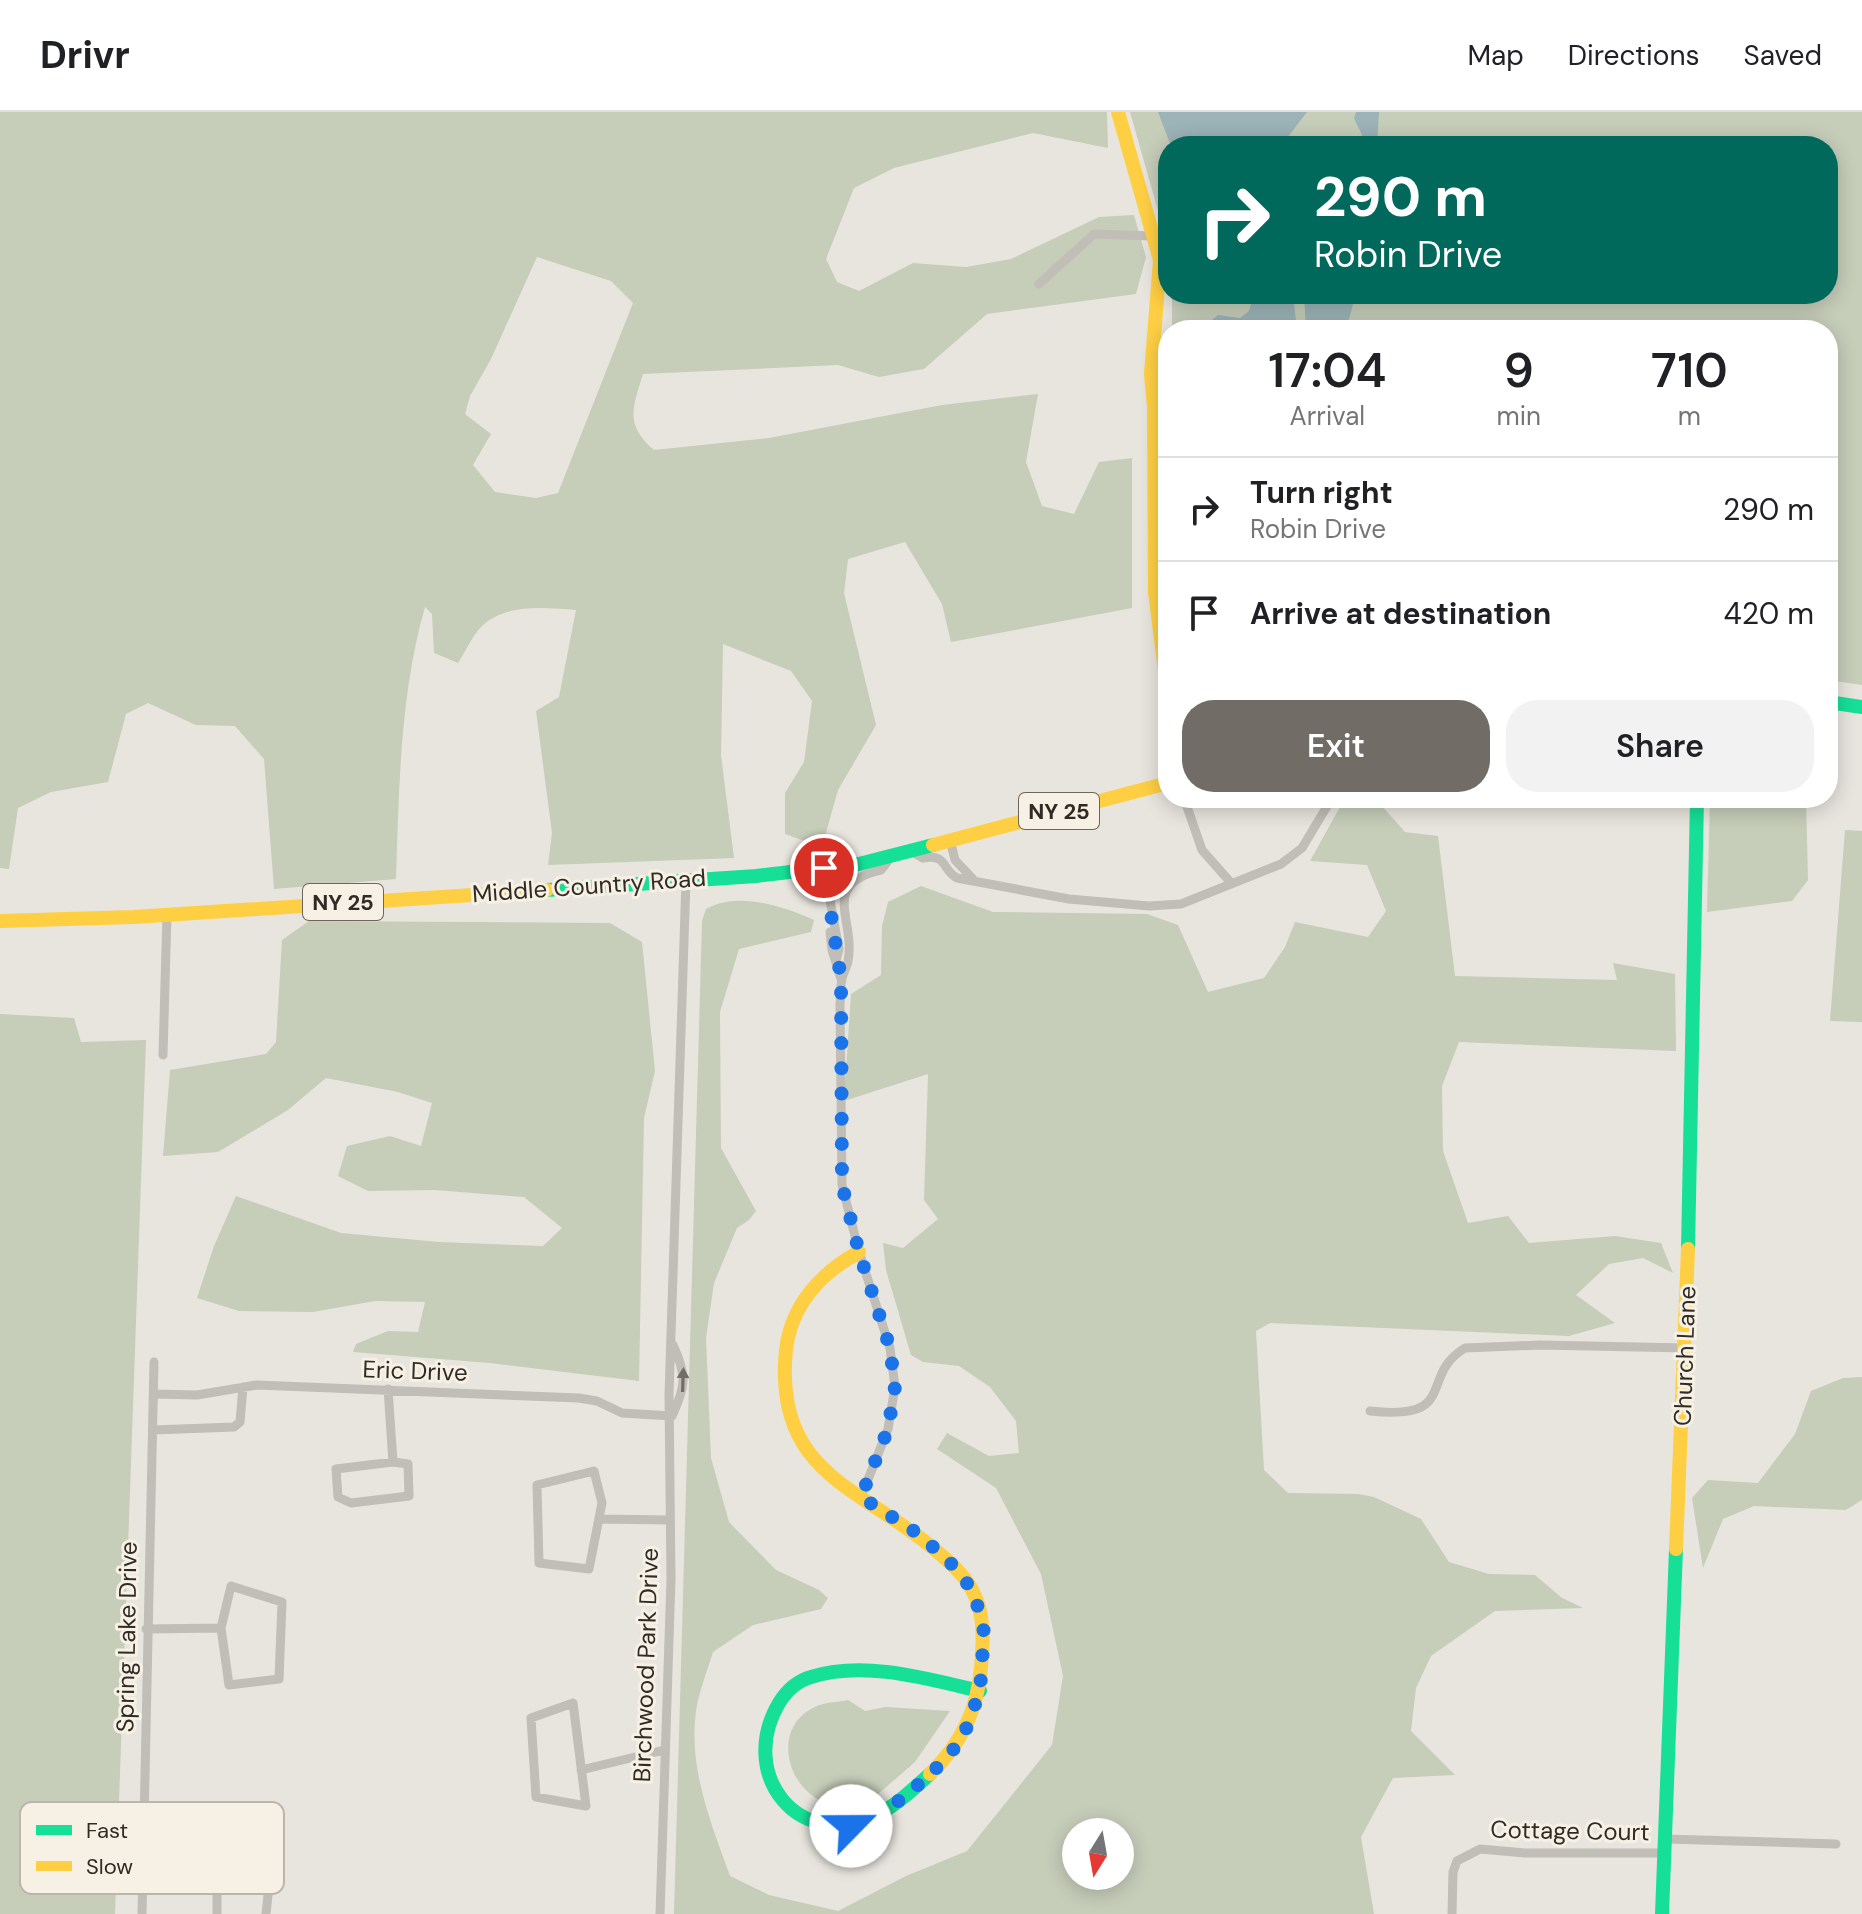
<!DOCTYPE html>
<html lang="en">
<head>
<meta charset="utf-8">
<style>
  :root { --surface:#fff; --page:#f2f2f2; --text:#202124; --muted:#757577; --line:#e0e0e0; --accent:#716c66 }
  body { margin:0; font-family:"DM Sans",sans-serif; background:var(--page); color:var(--text); height:100vh; display:flex; flex-direction:column; font-size:30px; white-space:nowrap }
  * { box-sizing:border-box; margin:0 }
  p { font-size:26px; color:var(--muted) }
  .icon { flex:none; width:44px; height:44px; fill:none; stroke:currentColor; stroke-width:2; stroke-linecap:round; stroke-linejoin:round }
  .map { position:relative; flex:1; overflow:hidden }
  .panel { position:absolute; left:1158px; top:208px; width:680px; height:488px; display:flex; flex-direction:column; background:var(--surface); border-radius:32px; box-shadow:0 4px 20px #0003 }
  .panel>* { flex:none }
  .banner { position:absolute; left:1158px; top:24px; width:680px; height:168px; border-radius:32px; box-shadow:0 4px 20px #0003; background:#00695c; color:#fff; overflow:hidden }
  .needle { width:52px; rotate:191deg }
  .controls { position:absolute; left:1062px; top:1706px; display:grid; gap:16px }
  .controls a { display:grid; place-items:center; width:72px; height:72px; border-radius:50%; background:var(--surface); box-shadow:0 4px 20px #0003; font-size:40px }
  .pin { position:absolute; display:grid; place-items:center; width:68px; height:68px; color:#fff; margin:-34px; border:4px solid #fff; border-radius:50%; box-shadow:0 2px 8px #0007 }
  .me { position:absolute; width:88px; margin:-44px; rotate:67deg; stroke-linejoin:round; filter:drop-shadow(0 0 6px #0008) }
  .turn { display:flex; align-items:center; gap:28px; height:168px; padding:0 24px; font-size:36px }
  .turn .icon { width:104px; height:104px; stroke-width:2.5 }
  .turn b { display:block; font-size:56px; line-height:68px }
  .eta { display:flex; justify-content:space-evenly; align-items:center; height:136px; text-align:center }
  .eta b { font-size:48px; font-weight:600; line-height:56px }
  .cta { display:flex; gap:16px; margin-top:auto; padding:16px 24px }
  .cta a { flex:1; height:92px; border-radius:32px; background:var(--accent); color:#fff; font-size:32px; font-weight:600; line-height:92px; text-align:center }
  .cta a+a { background:var(--page); color:var(--text) }
  ul { padding:0; list-style:none }
  li { display:flex; align-items:center; gap:24px; height:104px; padding:0 24px; border-top:2px solid var(--line) }
  li div { flex:1 }
  li b { display:block; font-size:30px }
  li em { font-style:normal }
  header { display:flex; align-items:center; gap:48px; box-sizing:border-box; height:112px; padding:0 40px; background:var(--surface); border-bottom:2px solid var(--line) }
  header strong { font-size:38px }
  nav { display:flex; gap:44px; margin-inline-start:auto; font-size:28px }
  .map>svg:first-child { display:block }
  .green { fill:#c6cdb9; fill-rule:evenodd }
  .water { fill:#9cb3b7 }
  .lines { fill:none; stroke-linecap:round; stroke-linejoin:round }
  .street { stroke:#c1bdb7; stroke-width:9 }
  .fast { stroke:#16e098; stroke-width:14 }
  .slow { stroke:#ffcf43; stroke-width:14 }
  .oneway { fill:#726d67 }
  .route { stroke:#1a73e8; stroke-width:14; stroke-dasharray:0 25.2 }
  .labels { text-anchor:middle; stroke-width:6; stroke-linejoin:round; paint-order:stroke }
  .shield { fill:#f6f1e4; stroke:#6c665f; stroke-width:2 }
  .shield-label { font-size:22px; font-weight:bold; fill:#312b26 }
  .street-label { font-size:24px; fill:#312b26; stroke:#f6f1e4 }
  .key { fill:#f6f1e4; stroke:#bbb6ab; stroke-width:2 }
  .key-label { font-size:22px; fill:#312b26 }
</style>
</head>
<body>
<header>
<strong>Drivr</strong>
<nav><a>Map</a><a>Directions</a><a>Saved</a></nav>
</header>
<div class="map">
<svg width="1862" height="1802" viewBox="0 0 1862 1802">
  <rect width="100%" height="100%" fill="#e8e5de"/>
  <path class="green" d="M0,0H1107L1108,36L1033,21L894,56L854,76L826,147L837,170L859,179L913,151L966,155L1011,147L1099,105L1134,103L1146,145L1136,182L987,202L924,257L879,265L838,253L643,262C633,295 624,313 654,338L769,326L942,293L1038,282L1026,350L1042,394L1074,402L1099,350L1132,346V496L951,530L942,492L905,430L848,447L844,481L876,613L838,678L822,735L785,722V681L804,650L812,589L791,559L723,532L721,643L734,746L548,753L552,721L536,599L559,585L576,498C546,496 508,491 483,513C473,522 466,539 458,551L434,541L432,502L425,495C400,582 399,676 396,767L274,777L264,647L235,614L196,613L148,591L126,602L108,670L51,680L18,696L9,757L0,756ZM537,145L611,169L633,191L558,381L536,386L495,380L473,353L491,322L465,302L470,284L491,247Z
    M1130,0H1862V573L1828,568V218H1172V182H1828V34H1168V134Z
    M1345,686H1375L1405,720L1438,724L1455,864L1617,868L1613,851L1675,862L1676,939L1459,930L1442,974L1443,1039L1468,1111L1508,1104L1529,1131L1615,1124L1661,1131L1673,1161L1643,1146L1609,1152L1576,1183L1615,1211L1569,1224L1270,1211L1256,1219L1264,1358L1288,1381L1358,1382L1374,1385L1421,1407L1449,1450L1489,1462L1535,1463L1562,1486L1583,1496L1495,1499L1431,1544L1416,1576L1411,1619L1455,1663L1393,1666L1361,1725L1374,1802H674L702,809L706,797C738,779 783,794 814,808L811,820L739,837L720,900L721,1036L756,1099L749,1108L737,1116L714,1171L706,1226L711,1346L729,1410L776,1458L819,1478L828,1486L821,1497L753,1513L713,1540C708,1556 702,1572 698,1588C685,1649 710,1708 730,1764L769,1783L838,1799L906,1764L967,1739L1052,1633L1063,1564L1041,1462L996,1376L937,1337L947,1321L989,1344L1019,1341L1016,1309L990,1275L959,1254L923,1250L911,1243L886,1158L883,1131L903,1136L938,1107L924,1088L928,962L844,989L851,882L881,863L882,814L888,790L921,774L993,800L1147,802L1178,813L1208,880L1264,866L1285,835L1295,810L1368,825L1386,799L1367,753L1310,749ZM1076,1720H1120V1764H1076Z
    M1710,686H1806L1808,768L1792,789L1707,800Z
    M1845,718L1862,719V910L1830,909Z
    M309,809L610,811L642,830L655,959L644,1006L639,1269L490,1251L353,1240L356,1232L388,1219L418,1220L425,1190L375,1189L313,1200L239,1199L197,1186L214,1134L236,1084L341,1121L439,1130L543,1134L562,1116L524,1085L435,1078L368,1079L338,1064L347,1034L390,1024L421,1034L432,991L398,980L326,966L288,998L218,1040L163,1044L170,958L266,942L276,930L282,828Z
    M0,902L74,906L81,930L146,928L115,1802H0Z
    M1862,1265V1388L1846,1398L1754,1394L1723,1407L1703,1456L1692,1386L1708,1368L1758,1371L1795,1322L1811,1279L1843,1266Z
    M848,1588L865,1599L886,1595L950,1599L915,1650L862,1696C847,1696 833,1696 819,1688C783,1668 774,1612 817,1594C826,1590 839,1590 848,1588Z"/>
  <path class="water" d="M1158,0H1307L1281,34H1171Z
    M1356,0H1379L1377,34H1359L1362,23L1354,6Z
    M1254,182H1293L1297,218H1206L1207,212L1218,203L1240,206L1249,199Z
    M1304,182H1356L1346,218H1306Z"/>
  <g class="lines">
    <path class="street" d="M1039,172L1094,122L1152,124
      M1184,686L1202,738L1232,772
      M950,728L955,748L972,766
      M911,739L923,746C948,742 941,757 957,766L1069,787L1149,794L1181,792L1281,752L1302,736L1332,686
      M824,756L839,837L836,849
      M830,820L832,838L841,867
      M163,943L167,801
      M388,1277L393,1350
      M154,1282L197,1283L257,1273L579,1286L597,1289L622,1301L672,1304
      M1370,1299C1460,1309 1418,1264 1465,1236L1540,1233L1686,1236
      M672,1304C686,1274 687,1263 673,1233
      M153,1318L234,1315L240,1310L243,1275
      M393,1350L408,1352L409,1384L351,1391L338,1385L336,1357Z
      M594,1359L602,1391L589,1457L539,1451L537,1373Z
      M861,1385L888,1317L895,1275L890,1236L859,1140L842,1073L840,892C841,884 840,875 842,867C843,861 847,855 848,849C856,808 819,772 881,758L891,745
      M599,1407L670,1408
      M231,1474L282,1490L279,1567L229,1573L221,1516Z
      M146,1517L221,1516
      M573,1591L586,1694L536,1685L531,1606Z
      M581,1658L664,1638
      M1665,1727L1836,1732
      M143,1765L217,1769
      M142,1802L154,1250
      M217,1802V1719L273,1737L266,1802
      M660,1802L671,1467L669,1283L686,768
      M1452,1802L1453,1760L1457,1749L1480,1737L1525,1741H1664"/>
    <path class="fast" d="M1828,590L1862,595
      M547,778L756,764L859,752L933,733
      M1688,1137L1697,686
      M930,1662C913,1677 897,1693 877,1703C798,1741 737,1662 779,1591C787,1578 797,1569 811,1565C865,1548 928,1567 980,1579
      M1662,1802L1676,1437"/>
    <path class="slow" d="M1118,0L1160,148L1151,262L1154,294L1155,480L1168,582
      M933,733L1168,671
      M0,809L134,805L547,778
      M859,1140C821,1161 791,1193 786,1238C773,1365 866,1376 940,1442C954,1454 968,1467 975,1484C985,1506 983,1532 981,1556C977,1599 961,1632 930,1662
      M1676,1437L1688,1137"/>
  </g>
  <defs><path id="oneway-solid" d="M-6-.8H1V-3.2L6.5 0L1 3.2V.8H-6Z" transform="scale(2)"/></defs>
  <use class="oneway" href="#oneway-solid" transform="translate(683 1268) rotate(-88)"/>
  <g class="lines">
    <path class="route" d="M824,756L841,867L842,1073L859,1140L890,1236L895,1275L888,1317L861,1385L917,1421L949,1449L974,1480L984,1520L980,1579L962,1628L930,1663L884,1701L851,1714"/>
  </g>
  <g class="labels">
    <g class="shield">
      <rect x="1019" y="681" width="80" height="36" rx="6"/>
      <rect x="303" y="772" width="80" height="36" rx="6"/>
    </g>
    <g class="shield-label">
      <text x="1059" y="707">NY 25</text>
      <text x="343" y="798">NY 25</text>
    </g>
    <g class="street-label">
      <text transform="translate(589 774) rotate(-4)" y="8">Middle Country Road</text>
      <text transform="translate(1685 1244) rotate(-88)" y="8">Church Lane</text>
      <text transform="translate(415 1259) rotate(2)" y="8">Eric Drive</text>
      <text transform="translate(127 1525) rotate(-89)" y="8">Spring Lake Drive</text>
      <text transform="translate(646 1553) rotate(-88)" y="8">Birchwood Park Drive</text>
      <text transform="translate(1570 1719) rotate(1)" y="8">Cottage Court</text>
    </g>
  </g>
  <rect x="20" y="1690" width="264" height="92" rx="12" class="key"/>
  <rect x="36" y="1713" width="36" height="10" fill="#16e098"/>
  <rect x="36" y="1749" width="36" height="10" fill="#ffcf43"/>
  <g class="key-label">
    <text x="86" y="1726">Fast</text>
    <text x="86" y="1762">Slow</text>
  </g>
</svg>
<div class="controls">
<a><svg class="needle" viewBox="-14 -14 28 28"><path d="M0-13l5 13h-10z" fill="#e53935"/><path d="M0 13l5-13h-10z" fill="#757577"/></svg></a>
</div>
<div class="pin" style="left:824px;top:756px;background:#d93025"><svg class="icon" aria-label="arrive" viewBox="0 0 24 24"><path d="M6 21V4h12l-3 4 3 4H6"/></svg></div>
<svg class="me" style="left:851px;top:1714px" viewBox="-20 -20 40 40"><circle r="19" fill="#fff"/><path d="M0-13L10 11 0 6-10 11z" fill="#1a73e8"/></svg>
<div class="banner">
<div class="turn"><svg class="icon" aria-label="right" viewBox="0 0 24 24"><path d="M7 20v-9h11M14 6l5 5-5 5"/></svg><div><b>290 m</b>Robin Drive</div></div>
</div>
<section class="panel">
<div class="eta">
<div><b>17:04</b><p>Arrival</p></div>
<div><b>9</b><p>min</p></div>
<div><b>710</b><p>m</p></div>
</div>
<ul>
<li><svg class="icon" aria-label="right" viewBox="0 0 24 24"><path d="M7 20v-9h11M14 6l5 5-5 5"/></svg><div><b>Turn right</b><p>Robin Drive</p></div><em>290 m</em></li>
<li><svg class="icon" aria-label="arrive" viewBox="0 0 24 24"><path d="M6 21V4h12l-3 4 3 4H6"/></svg><div><b>Arrive at destination</b></div><em>420 m</em></li>
</ul>
<div class="cta"><a>Exit</a><a>Share</a></div>
</section>
</div>
</body>
</html>
